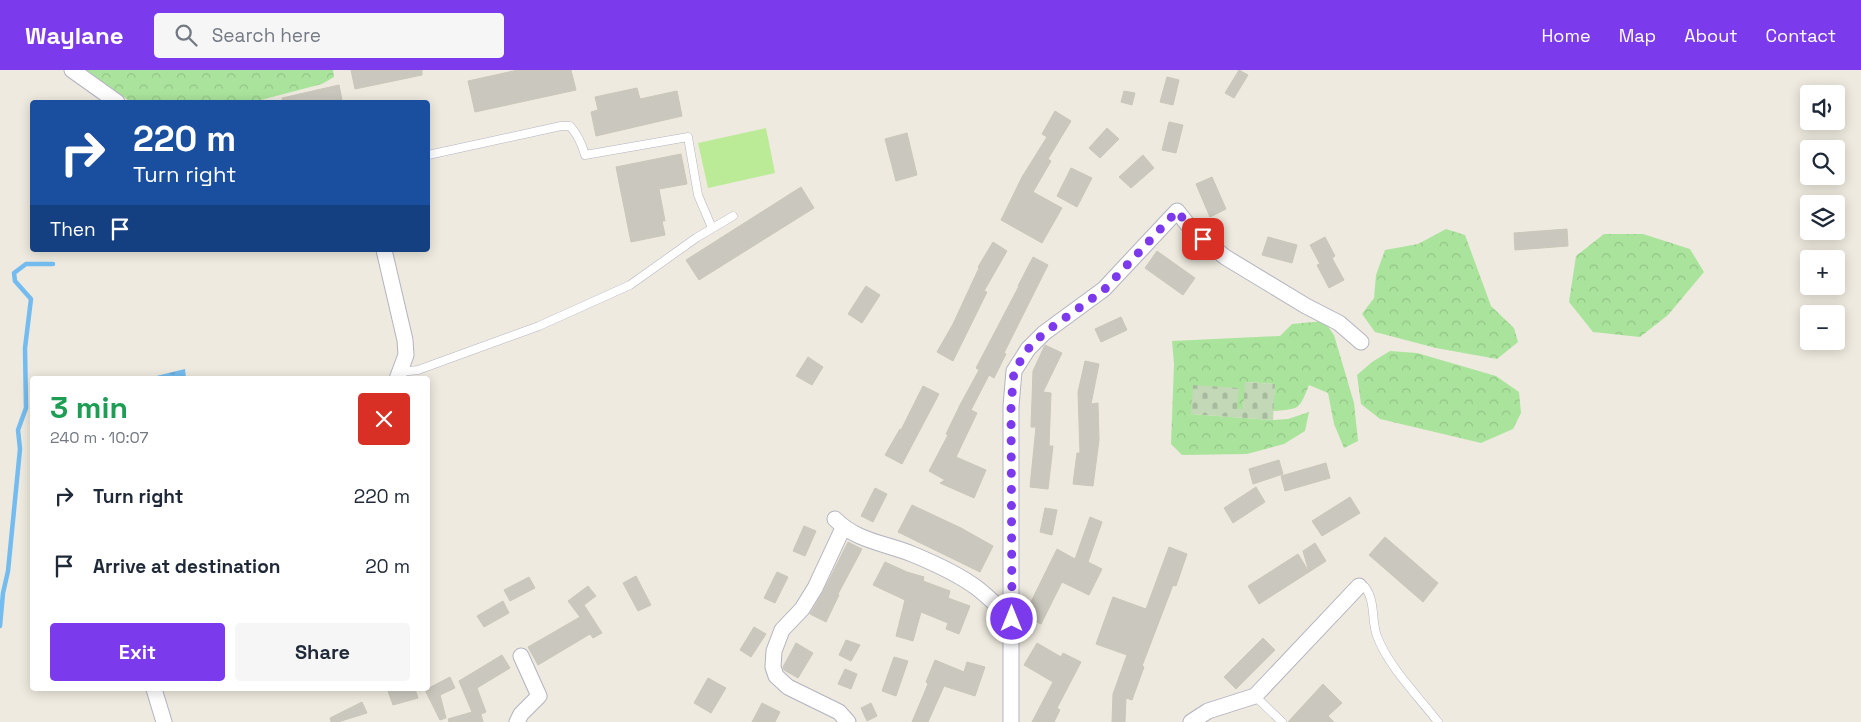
<!DOCTYPE html>
<html lang="en">
<head>
<meta charset="utf-8">
<style>
  :root { --surface:#fff; --page:#f6f6f7; --text:#1f2937; --muted:#747a83; --accent:#7c3aed }
  body { margin:0; font-family:"Space Grotesk",sans-serif; background:var(--page); color:var(--text); height:100vh; display:flex; flex-direction:column; font-size:19px; white-space:nowrap }
  * { box-sizing:border-box; margin:0 }
  p { font-size:16px; color:var(--muted) }
  .icon { flex:none; width:28px; height:28px; fill:none; stroke:currentColor; stroke-width:2; stroke-linecap:round; stroke-linejoin:round }
  .map { position:relative; flex:1; overflow:hidden }
  .sheet { position:absolute; left:30px; top:306px; width:400px; height:315px; display:flex; flex-direction:column; background:var(--surface); border-radius:5px; box-shadow:0 2px 12px #0003 }
  .sheet>* { flex:none }
  .hud { position:absolute; left:30px; top:30px; width:400px; height:152px; border-radius:5px; box-shadow:0 2px 12px #0003; background:#1a4fa0; color:#fff; overflow:hidden }
  .fabs { position:absolute; left:1800px; top:15px; display:grid; gap:10px }
  .fabs a { display:grid; place-items:center; width:45px; height:45px; border-radius:5px; background:var(--surface); box-shadow:0 2px 12px #0003; font-size:25px }
  .pin { position:absolute; display:grid; place-items:center; width:42px; height:42px; color:#fff; margin:-21px; border-radius:10px; box-shadow:0 2px 8px #0006 }
  .me { position:absolute; width:55px; margin:-28px; rotate:0deg; stroke-linejoin:round; filter:drop-shadow(0 0 4px #0008) }
  .turn { display:flex; align-items:center; gap:18px; height:105px; padding:0 20px; font-size:22px }
  .turn .icon { width:65px; height:65px; stroke-width:2.5 }
  .turn b { display:block; font-size:35px; line-height:42px }
  .then { display:flex; align-items:center; height:48px; padding:0 20px; background:#0003; gap:10px; font-size:19px }
  .round { display:grid; place-items:center; flex:none; width:52px; height:52px; border-radius:5px; background:var(--page) }
  .head { display:flex; align-items:center; justify-content:space-between; height:85px; padding:0 20px }
  h1 { font-size:30px; font-weight:700; line-height:38px; color:#1e9e55 }
  .primary-button { display:flex; gap:10px; margin-top:auto; padding:10px 20px }
  .primary-button a { flex:1; height:58px; border-radius:5px; background:var(--accent); color:#fff; font-size:20px; font-weight:700; line-height:58px; text-align:center }
  .primary-button a+a { background:var(--page); color:var(--text) }
  ul { padding:0; list-style:none }
  li { display:flex; align-items:center; gap:15px; height:70px; padding:0 20px }
  li div { flex:1 }
  li b { display:block; font-size:19px }
  li em { font-style:normal }
  header { display:flex; align-items:center; gap:30px; box-sizing:border-box; height:70px; padding:0 25px; background:var(--accent); color:#fff }
  header strong { font-size:24px }
  nav { display:flex; gap:28px; margin-inline-start:auto; font-size:18px }
  .search { width:350px; height:45px; background:var(--page); display:flex; align-items:center; gap:12px; box-sizing:border-box; padding:0 18px; border-radius:5px; color:var(--muted); font-size:19px }
  .map>svg:first-child { display:block }
  .forest { fill:url(#forest-crowns) }
  .cemetery { fill:url(#cemetery-stones) }
  .pitch { fill:#bceb98 }
  .water { fill:url(#water-ripples) }
  .lines { fill:none; stroke-linecap:round; stroke-linejoin:round }
  .stream { stroke:#74bcef; stroke-width:4.5 }
  .building { fill:#cac8be; stroke:#cac6b9 }
  .lane-casing { stroke:#b3b3c0; stroke-width:9 }
  .street-casing { stroke:#b3b3c0; stroke-width:17 }
  .lane { stroke:#fff; stroke-width:8 }
  .street { stroke:#fff; stroke-width:15 }
  .route { stroke:#7c3aed; stroke-width:9; stroke-dasharray:0 16.2 }
</style>
</head>
<body>
<header>
<strong>Waylane</strong>
<div class="search"><svg class="icon" aria-label="search" viewBox="0 0 24 24"><circle cx="10" cy="10" r="6"/><path d="M15 15l6 6"/></svg>Search here</div>
<nav><a>Home</a><a>Map</a><a>About</a><a>Contact</a></nav>
</header>
<div class="map">
<svg width="1861" height="652" viewBox="0 0 1861 652">
  <defs>
    <pattern id="forest-crowns" width="20" height="18" patternUnits="userSpaceOnUse" patternTransform="scale(1.25)"><rect width="20" height="18" fill="#aae49c"/><path d="M2 6a3 3 0 1 1 6 0M12 15a3 3 0 1 1 6 0" fill="none" stroke="#93c487"/></pattern>
    <pattern id="cemetery-stones" width="16" height="16" patternUnits="userSpaceOnUse" patternTransform="scale(1.25)"><rect width="16" height="16" fill="#c2d8b6"/><path d="M2 7V4a2 2 0 0 1 4 0v3zM10 15v-3a2 2 0 0 1 4 0v3z" fill="#a7ba9d"/></pattern>
    <pattern id="water-ripples" width="26" height="14" patternUnits="userSpaceOnUse" patternTransform="scale(1.25)"><rect width="26" height="14" fill="#74bcef"/><path d="M2 4q2-2 4 0t4 0M15 11q2-2 4 0t4 0" fill="none" stroke="#6099c2"/></pattern>
  </defs>
  <rect width="100%" height="100%" fill="#eeeadf"/>
  <path class="forest" d="M86,0H333L334,7L322,14L253,32H131Z
    M1446,159L1465,165L1491,236L1514,258L1518,272L1497,289L1436,278L1375,262L1362,244L1374,228L1376,205L1385,180L1418,174Z
    M1604,164H1643L1690,179L1704,202L1668,245L1640,267L1593,262L1569,232L1576,186Z
    M1324,251L1334,265L1354,333L1358,371L1344,378L1334,354L1328,323L1309,315C1299,340 1300,339 1273,341L1275,314L1246,312L1243,339L1191,344L1273,350L1288,349L1309,342L1305,361L1284,374L1247,384L1182,385L1171,374L1174,294L1172,271L1280,266L1292,254Z
    M1390,281L1417,283L1496,306L1519,322L1521,343L1513,359L1481,373L1380,349L1361,334L1357,305L1372,292Z"/>
  <path class="cemetery" d="M1245,312L1275,314L1273,350L1191,344L1193,315L1239,318L1237,339H1243Z"/>
  <path class="pitch" d="M766,58L775,103L708,118L698,73Z"/>
  <path class="water" d="M185,299L186,309H144Z"/>
  <g class="lines">
    <path class="stream" d="M0,556L3,523L8,501L20,379L18,360L26,338L25,278L31,229L15,211L14,203L26,194H53"/>
  </g>
  <path class="building" d="M351,0H422V5L355,19Z
    M518,0H571L576,20L475,42L468,11Z
    M1239,0L1248,5L1234,28L1225,23Z
    M1167,7L1179,10L1173,35L1160,32Z
    M339,15L342,30L331,32H283L282,28Z
    M637,18L640,29L677,21L682,46L596,66L591,42L598,40L595,27Z
    M1124,21L1135,23L1132,35L1121,32Z
    M1055,41L1071,51L1048,89L1051,91L1033,122L1062,138L1042,173L1001,150L1022,107L1047,67L1042,64Z
    M1169,52L1183,55L1176,83L1162,80Z
    M1107,58L1119,69L1100,88L1089,78Z
    M907,63L917,105L896,111L885,69Z
    M681,84L687,114L659,119L665,151H662L665,165L631,172L616,97Z
    M1143,85L1154,98L1131,118L1119,107Z
    M1071,98L1092,108L1077,137L1057,126Z
    M1212,107L1226,139L1210,147L1196,114Z
    M801,117L814,138L699,210L686,190Z
    M1567,159L1568,176L1515,180L1514,163Z
    M1268,167L1297,175L1292,193L1262,185Z
    M1325,167L1335,186L1332,188L1344,210L1329,218L1317,195L1320,194L1310,175Z
    M993,172L1007,181L984,221L987,222L953,291L937,282L953,254L979,198L978,197Z
    M1157,181L1195,208L1183,225L1145,198Z
    M1033,187L1048,195L1004,283L1006,284L994,308L989,305L971,340L977,343L956,387L986,400L974,428L940,413L945,410L929,401L948,365L946,364L960,335L979,300L976,298L1019,216H1018Z
    M866,216L880,225L862,253L848,244Z
    M1121,247L1127,260L1101,272L1095,259Z
    M1045,275L1062,283L1043,322L1051,323L1049,376H1053L1048,419L1030,417L1036,357H1031L1033,301Z
    M808,287L823,297L812,315L796,306Z
    M1085,291L1099,294L1091,334L1098,333L1099,370L1093,416L1073,414L1077,383H1080L1078,322Z
    M923,316L939,324L902,394L885,385L900,359L901,360Z
    M1279,390L1283,404L1253,414L1249,399Z
    M1326,393L1330,408L1285,421L1281,406Z
    M1256,417L1265,432L1233,453L1224,438Z
    M875,418L887,424L873,452L861,446Z
    M1350,427L1360,443L1322,466L1312,451Z
    M912,435L961,458L993,476L980,502L898,462Z
    M1045,438L1057,440L1052,465L1040,462Z
    M1090,447L1102,452L1088,492L1102,499L1089,525L1062,512L1041,554L1024,546L1057,479L1075,489Z
    M804,456L816,461L805,486L793,481Z
    M1385,467L1438,513L1423,532L1369,485Z
    M848,472L862,479L838,524L839,525L826,552L810,544L823,522Z
    M1315,473L1326,491L1309,502L1303,481Z
    M1169,477L1187,484L1176,516L1173,515L1142,596L1144,597L1132,630L1126,628L1125,652H1112L1113,624L1127,585L1096,574L1113,527L1146,539Z
    M1298,484L1309,502L1259,534L1248,516Z
    M885,492L907,502L924,507L923,511L950,521L948,528L970,536L959,564L946,559L948,553L921,542L913,571L896,566L905,530L873,515Z
    M777,502L788,507L775,533L764,528Z
    M636,506L651,535L638,541L623,513Z
    M529,507L535,518L510,531L504,520Z
    M588,516L596,526L584,535L602,563L593,568L590,564L538,595L528,577L580,547L568,531Z
    M503,531L509,543L484,557L477,546Z
    M754,557L766,564L751,587L740,580Z
    M1263,568L1275,580L1236,619L1224,607Z
    M846,570L860,575L851,591L839,585Z
    M796,573L813,583L798,608L784,600L783,597Z
    M1037,573L1061,587L1063,583L1081,592L1057,638L1060,640L1054,652H1032L1053,612L1024,595Z
    M502,585L510,598L477,618L486,642L481,644L483,652H449L448,649L472,642L459,611Z
    M894,587L908,591L896,626L882,621Z
    M935,590L964,602L967,592L985,597L975,626L944,616L928,652H912L928,614L926,612Z
    M845,599L857,604L851,619L838,614Z
    M450,607L455,618L440,625L446,648L440,650L425,620Z
    M708,608L726,618L711,643L694,633Z
    M1323,614L1342,633L1328,646L1334,652H1288Z
    M396,619H415L418,628L393,635L388,621Z
    M362,632L367,643L338,652H331L330,648Z
    M762,633L780,642L775,652H752Z
    M871,633L877,646L867,651L861,638Z"/>
  <g class="lines">
    <g class="lane-casing">
      <path id="lane" d="M428,85L561,56H570C578,65 582,74 585,85L688,67L698,125L712,158
        M401,302L418,300L539,256L630,215L696,168L733,146
        M1359,516L1365,517C1376,532 1371,550 1377,566C1388,596 1418,626 1438,652
        M1255,626L1282,652"/>
    </g>
    <g class="street-casing">
      <path id="street" d="M72,0L117,32
        M384,180L405,270L406,285L397,309
        M835,449C856,471 885,473 912,484C934,493 958,504 977,518C989,527 1000,539 1011,549
        M843,458L815,518L802,539L782,560L774,581L773,597L776,606L788,617L839,642L848,652
        M154,619L164,652
        M517,652L521,644L539,626L521,586
        M1011,652V336L1014,301L1028,279L1044,263L1104,219L1177,141L1192,160L1225,187L1306,236L1339,253L1361,272
        M1191,652L1208,641L1255,626L1359,516"/>
    </g>
    <use href="#lane" class="lane"/>
    <use href="#street" class="street"/>
  </g>
  <g class="lines">
    <path class="route" d="M1012,549L1011,336L1014,301L1028,279L1044,263L1104,220L1177,141L1192,160L1203,169"/>
  </g>
</svg>
<div class="fabs">
<a><svg class="icon" aria-label="sound" viewBox="0 0 24 24"><path d="M4 9h4l5-4v14l-5-4H4zM17 9q2 3 0 6"/></svg></a>
<a><svg class="icon" aria-label="search" viewBox="0 0 24 24"><circle cx="10" cy="10" r="6"/><path d="M15 15l6 6"/></svg></a>
<a><svg class="icon" aria-label="layers" viewBox="0 0 24 24"><path d="M12 4l9 5-9 5-9-5zM3 14l9 5 9-5"/></svg></a>
<a>+</a>
<a>−</a>
</div>
<div class="pin" style="left:1203px;top:169px;background:#d93025"><svg class="icon" aria-label="arrive" viewBox="0 0 24 24"><path d="M6 21V4h12l-3 4 3 4H6"/></svg></div>
<svg class="me" style="left:1012px;top:549px" viewBox="-20 -20 40 40"><circle r="17" fill="#7c3aed" stroke="#fff" stroke-width="3"/><path d="M0-11L8 9 0 5-8 9z" fill="#fff"/></svg>
<div class="hud">
<div class="turn"><svg class="icon" aria-label="right" viewBox="0 0 24 24"><path d="M7 20v-9h11M14 6l5 5-5 5"/></svg><div><b>220 m</b>Turn right</div></div>
<div class="then">Then<svg class="icon" aria-label="arrive" viewBox="0 0 24 24"><path d="M6 21V4h12l-3 4 3 4H6"/></svg></div>
</div>
<section class="sheet">
<div class="head"><div><h1>3 min</h1><p>240 m · 10:07</p></div><a class="round" style="background:#d93025;color:#fff"><svg class="icon" aria-label="close" viewBox="0 0 24 24"><path d="M6 6l12 12M18 6L6 18"/></svg></a></div>
<ul>
<li><svg class="icon" aria-label="right" viewBox="0 0 24 24"><path d="M7 20v-9h11M14 6l5 5-5 5"/></svg><div><b>Turn right</b></div><em>220 m</em></li>
<li><svg class="icon" aria-label="arrive" viewBox="0 0 24 24"><path d="M6 21V4h12l-3 4 3 4H6"/></svg><div><b>Arrive at destination</b></div><em>20 m</em></li>
</ul>
<div class="primary-button"><a>Exit</a><a>Share</a></div>
</section>
</div>
</body>
</html>
